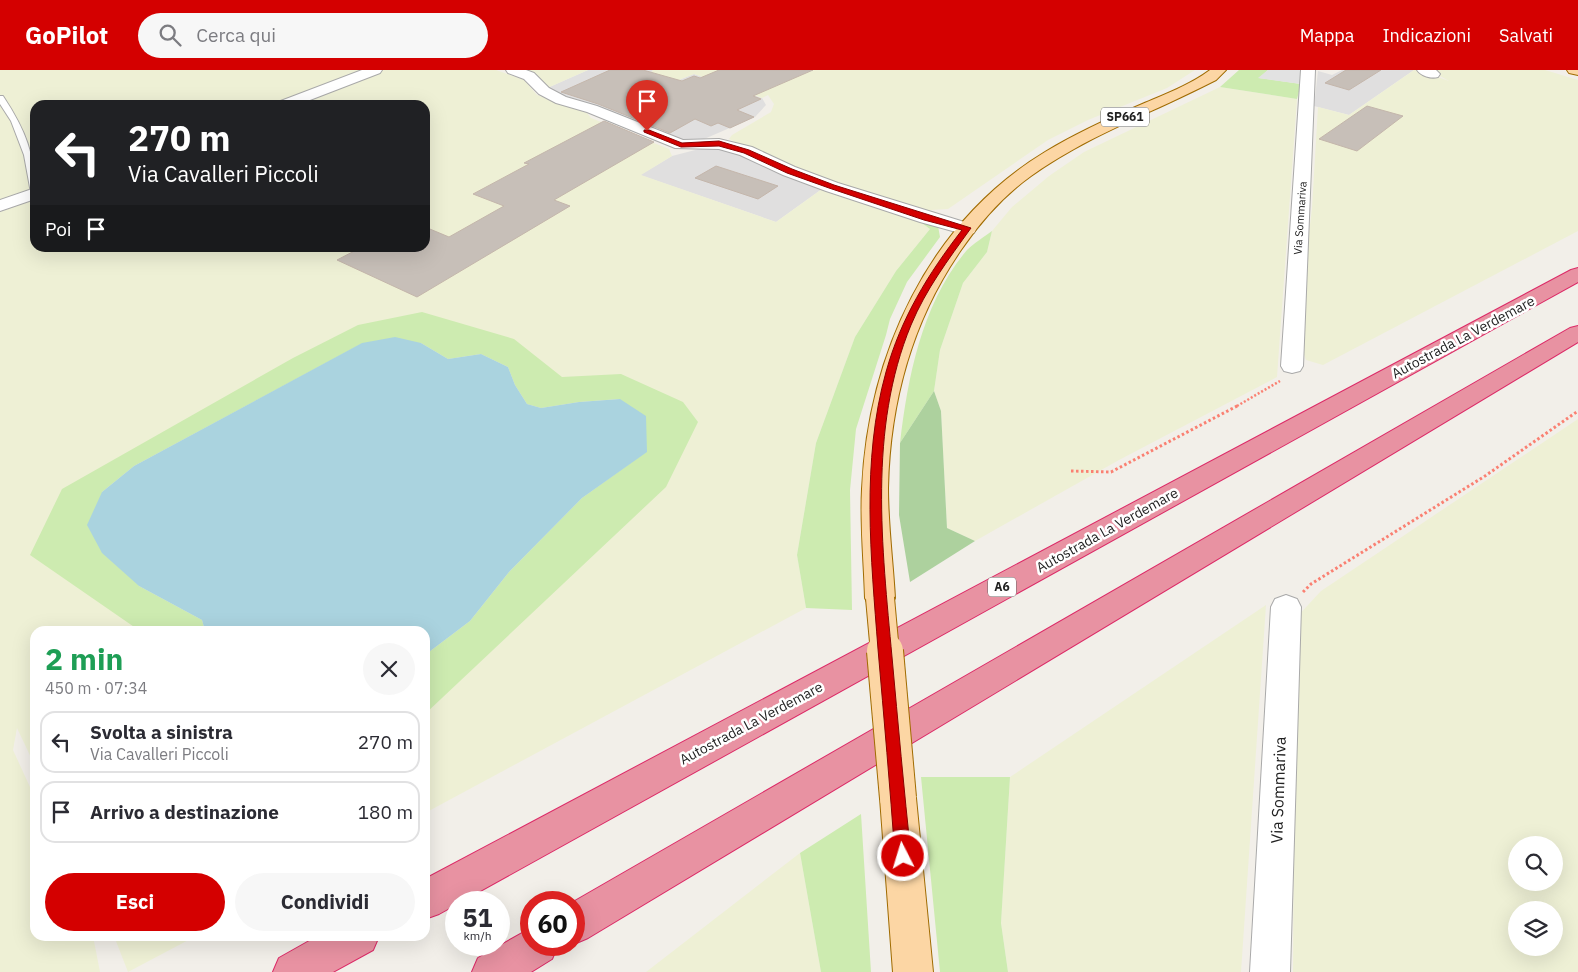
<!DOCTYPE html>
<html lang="it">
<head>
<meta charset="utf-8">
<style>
  :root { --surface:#fff; --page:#f7f7f7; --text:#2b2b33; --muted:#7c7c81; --line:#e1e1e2; --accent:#d40000 }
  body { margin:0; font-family:"IBM Plex Sans",sans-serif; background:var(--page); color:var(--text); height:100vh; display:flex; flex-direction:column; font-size:19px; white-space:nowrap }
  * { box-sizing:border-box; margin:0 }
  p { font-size:16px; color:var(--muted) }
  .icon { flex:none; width:28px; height:28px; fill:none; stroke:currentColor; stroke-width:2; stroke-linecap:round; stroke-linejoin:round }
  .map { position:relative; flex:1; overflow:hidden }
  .panel { position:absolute; left:30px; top:556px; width:400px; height:315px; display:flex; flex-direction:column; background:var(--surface); border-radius:15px; box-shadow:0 5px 20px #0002 }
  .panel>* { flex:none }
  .top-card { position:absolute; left:30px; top:30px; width:400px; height:152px; border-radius:15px; box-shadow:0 5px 20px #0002; background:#202124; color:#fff; overflow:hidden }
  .tools { position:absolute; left:1508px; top:766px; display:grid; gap:10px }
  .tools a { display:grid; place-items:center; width:55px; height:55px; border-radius:50%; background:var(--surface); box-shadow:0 5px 20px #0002; font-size:25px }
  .speed { position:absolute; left:445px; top:821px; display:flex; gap:10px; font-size:25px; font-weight:700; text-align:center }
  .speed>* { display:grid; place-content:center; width:65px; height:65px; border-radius:50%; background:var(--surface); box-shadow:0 5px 20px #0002; line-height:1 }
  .speed small { font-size:12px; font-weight:400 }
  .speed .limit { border:8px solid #d22; background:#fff; color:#111 }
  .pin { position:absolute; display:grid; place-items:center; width:42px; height:42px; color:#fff; margin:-51px -21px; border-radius:50% 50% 50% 0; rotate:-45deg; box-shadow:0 0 5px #0007 }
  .pin .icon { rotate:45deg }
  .me { position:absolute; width:55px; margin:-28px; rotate:355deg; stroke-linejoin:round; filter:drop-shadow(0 0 4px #0008) }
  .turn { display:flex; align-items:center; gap:18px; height:105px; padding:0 15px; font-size:22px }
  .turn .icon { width:65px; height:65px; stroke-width:2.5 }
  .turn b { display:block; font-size:35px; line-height:42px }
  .then { display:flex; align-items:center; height:48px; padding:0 15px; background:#0003; gap:10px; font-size:19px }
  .round { display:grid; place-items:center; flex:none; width:52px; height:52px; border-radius:26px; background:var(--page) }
  .overview { display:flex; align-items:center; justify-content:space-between; height:85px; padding:0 15px }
  h1 { font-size:30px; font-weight:700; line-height:38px; color:#1e9e55 }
  .action { display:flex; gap:10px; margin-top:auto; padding:10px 15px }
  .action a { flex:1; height:58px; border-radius:30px; background:var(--accent); color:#fff; font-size:20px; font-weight:700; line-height:58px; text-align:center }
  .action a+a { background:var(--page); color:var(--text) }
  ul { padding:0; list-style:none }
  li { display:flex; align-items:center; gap:15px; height:62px; margin:0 10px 8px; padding:0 5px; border:2px solid var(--line); border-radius:15px }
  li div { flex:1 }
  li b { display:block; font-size:19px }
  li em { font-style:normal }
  header { display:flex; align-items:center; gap:30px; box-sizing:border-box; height:70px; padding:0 25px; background:var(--accent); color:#fff }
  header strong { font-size:24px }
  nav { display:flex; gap:28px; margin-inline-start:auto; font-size:18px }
  .search { width:350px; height:45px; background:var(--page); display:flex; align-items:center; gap:12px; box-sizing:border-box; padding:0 18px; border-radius:28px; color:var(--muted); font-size:19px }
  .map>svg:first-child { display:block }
  .residential { fill:#e0dfdf }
  .farmland { fill:#eef0d5; fill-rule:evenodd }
  .grass { fill:#cdebb0 }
  .forest { fill:#add19e }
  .parking { fill:#e2e2e2 }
  .water { fill:#aad3df }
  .building { fill:#c7bfb8; stroke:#c4b6ab }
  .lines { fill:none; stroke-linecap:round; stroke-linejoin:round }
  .lane-casing { stroke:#a9a9a9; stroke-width:2 }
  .street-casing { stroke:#a9a9a9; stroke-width:2 }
  .primary-casing { stroke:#a06b00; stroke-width:2 }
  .highway-casing { stroke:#dc2a67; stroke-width:2 }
  .path-far1 { stroke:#fa8072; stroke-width:2.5; stroke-dasharray:2 2; stroke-linecap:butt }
  .path { stroke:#fa8072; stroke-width:3; stroke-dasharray:2.5 2.5; stroke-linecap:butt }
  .lane { fill:#fff; fill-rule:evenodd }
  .street { fill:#fff; fill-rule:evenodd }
  .primary { fill:#fcd6a4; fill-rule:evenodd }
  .highway { fill:#e892a2; fill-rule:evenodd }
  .primary-bridge-far1-casing { stroke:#a06b00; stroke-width:30; stroke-linecap:butt }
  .primary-bridge-casing { stroke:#a06b00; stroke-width:38; stroke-linecap:butt }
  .primary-bridge-far1 { stroke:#fcd6a4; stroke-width:28 }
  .primary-bridge { stroke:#fcd6a4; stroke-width:36 }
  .route { fill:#d40000; stroke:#8a0000 }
  .labels { text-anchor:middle; stroke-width:5; stroke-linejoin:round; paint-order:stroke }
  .far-street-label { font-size:11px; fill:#222; stroke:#fff }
  .shield { fill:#fff; stroke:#646464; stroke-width:1 }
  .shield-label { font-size:12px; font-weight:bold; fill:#222 }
  .street-label { font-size:14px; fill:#222; stroke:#fff }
  .near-street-label { font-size:16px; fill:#222; stroke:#fff }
</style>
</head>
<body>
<header>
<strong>GoPilot</strong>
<div class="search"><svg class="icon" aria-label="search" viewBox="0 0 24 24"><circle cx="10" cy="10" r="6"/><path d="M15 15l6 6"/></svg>Cerca qui</div>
<nav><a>Mappa</a><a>Indicazioni</a><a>Salvati</a></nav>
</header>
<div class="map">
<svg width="1578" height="902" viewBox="0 0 1578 902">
  <rect width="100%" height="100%" fill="#f2efe9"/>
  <path class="residential" d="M588,0H652L654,1L644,5L671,13L694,4L762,28L766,35L755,47L695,73H682L554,25L545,19Z
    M1342,0H1414L1349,45L1314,36L1318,1L1332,5Z
    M717,77L735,80L822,119L776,152L640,105L672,86L703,78Z"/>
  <path class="farmland" d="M0,0H366L272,35H35V123L0,136Z
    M382,0H496L524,10L537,25L587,43L591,48L669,79L672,86L641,105L776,152L822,119L919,151L930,159L896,201L855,267L816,373L797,485L806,538L425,743V561H35V696L17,658L13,680L35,728V866H93L100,902H0V142L35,129V178H425V35H289Z
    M517,0H588L545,19Z
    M652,0H1195L1167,18L1088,50L1048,70L948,139L915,141L799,102L729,69L732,65L771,42L774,34L768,25L762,28L694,4L671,13L643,6L653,1Z
    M1414,0H1419L1449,11L1429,0H1545L1578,10V161L1323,295L1306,290L1303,282V213L1312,138L1318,37L1349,45Z
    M1220,17L1297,29L1277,307L1119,390L975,471L947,458L941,341L934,321L940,280L963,213L987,182L992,161L1012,137L1049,106L1084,82Z
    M1578,349V902H1293L1295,549L1321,521ZM1516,775H1554V812H1516ZM1516,840H1554V878H1516Z
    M1266,535L1241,902H1008L1001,853L1010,707Z
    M800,783L821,902H646Z
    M114,866H196L128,902Z"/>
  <path class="grass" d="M1239,0H1268L1259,8L1301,14L1297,29L1220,17Z
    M919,151L938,156L940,167L907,212L890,249L886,265L856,359L850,420L852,540L806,538L797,485L816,373L855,267L896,201L930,159Z
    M992,161L987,182L963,213L940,280L934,321L900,373C908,306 922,233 967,180C974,173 984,167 992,161Z
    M422,242L514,269L562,307L621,304L683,332L698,352L666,417L425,644V585L470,551L509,502L582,428L646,382L619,329L579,332L541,338L527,334L515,315L508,297L481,284L448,289L421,273H363L134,396L102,422L139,516L202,550L205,561H140L30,485L62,419L293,288L358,255Z
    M921,707H1010L1001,853L1008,902H940Z
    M861,744L871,902H821L800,783Z"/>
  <path class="forest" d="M934,321L941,341L947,458L975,471L910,512L899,445L900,373Z"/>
  <path class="parking" d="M1268,0H1302L1301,14L1258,8Z"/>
  <path class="water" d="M395,267L421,273L448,289L481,284L508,297L515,315L527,334L541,338L579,332L620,329L646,346L647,382L582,428L509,502L470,551L425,585V561H205L202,550L139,516L102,483L87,455L102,422L134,396L362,273Z"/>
  <path class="building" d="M610,0H643L682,11L694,6L700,8L719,0H813L753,26L761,29L737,40L754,47L730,58L718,53L711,56L695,49L670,63L598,34L561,22Z
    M1346,0H1381L1349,20L1325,13Z
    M1367,36L1403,46L1357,81L1319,69Z
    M604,51L654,72L554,130L570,136L417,227L337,190L360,178H425V157L449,167L504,136L473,124L529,94L524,93Z
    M716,96L778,116L758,129L695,108Z"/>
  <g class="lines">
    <g class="lane-casing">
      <path id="lane" d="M0,26H3C26,61 35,84 35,126L31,123L24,85L11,51L0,34Z"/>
    </g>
    <g class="street-casing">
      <path id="street" d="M362,0H382L380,3L297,35H275L278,32Z
        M506,0H526L534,3L549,18L566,27L597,36L683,70L719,69L752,77L795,97L838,113L974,155L976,159L974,163L967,165L920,152L826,121L783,105L740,85L719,79L675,78L587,42L556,33L539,24L524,9L508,3Z
        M1301,0H1315L1303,296L1300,301L1292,303L1284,301L1281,296Z
        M1417,0H1436L1440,4L1438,7C1431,9 1421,6 1417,0Z
        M35,118V129L0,141V130Z
        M1286,525L1297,529L1301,537L1290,902H1250L1271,537L1275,529Z"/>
    </g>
    <g class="primary-casing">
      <path id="primary" d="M1210,0H1226L1216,10L1202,17C1144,46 1084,68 1031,106C1003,126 981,151 961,180C912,251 890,332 888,418C888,455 893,492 895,528L891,536L880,540L869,536L865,528C864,492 860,455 862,419C868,285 928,153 1045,82C1075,64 1107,49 1140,35C1163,25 1190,15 1210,0Z
        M1567,0H1578V5L1569,3Z
        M898,711L911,716L916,728L933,902H893L880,728L885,716Z"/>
    </g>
    <g class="highway-casing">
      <path id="highway" d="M1578,198V212L439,844L425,849V809L1571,200Z
        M1578,256V272L588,868L574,874L573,832L1570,258Z
        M531,858V875H558L552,889L531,902H472L478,888Z
        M318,866H379L373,880L333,902H273L279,888Z"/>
    </g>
    <path class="path-far1" d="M1237,336L1280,311"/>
    <path class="path" d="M1071,401L1111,402L1239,335
      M1303,522L1311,514L1485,406L1578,341"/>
    <use href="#lane" class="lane"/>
    <use href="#street" class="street"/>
    <use href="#primary" class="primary"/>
    <use href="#highway" class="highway"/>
    <g class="primary-bridge-far1-casing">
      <path id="primary-bridge-far1" d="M880,528L885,583"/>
    </g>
    <g class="primary-bridge-casing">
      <path id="primary-bridge" d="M885,581L898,728"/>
    </g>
    <use href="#primary-bridge-far1" class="primary-bridge-far1"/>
    <use href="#primary-bridge" class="primary-bridge"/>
  </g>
  <path class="route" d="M644,60H649L682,73L719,71L749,80L792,99L834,115L971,158C948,190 926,219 911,255C868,359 882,477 892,587C898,653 904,720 911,786L908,792L903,794L897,792L895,786C890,717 884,648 878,579C871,488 861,391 886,302C901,248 928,204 962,160L924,150L829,118L787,103L744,83L719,76L681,77L644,62Z"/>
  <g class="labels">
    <g class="far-street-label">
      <text transform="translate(1300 148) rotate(-86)" y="4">Via Sommariva</text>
    </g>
    <g class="shield">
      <rect x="1101" y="37.5" width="48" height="19" rx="4"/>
      <rect x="988" y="507.5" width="28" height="19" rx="4"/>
    </g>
    <g class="shield-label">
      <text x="1125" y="51">SP661</text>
      <text x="1002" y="521">A6</text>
    </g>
    <g class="street-label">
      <text transform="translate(1463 267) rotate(-28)" y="5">Autostrada La Verdemare</text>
      <text transform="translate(1107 460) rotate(-29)" y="5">Autostrada La Verdemare</text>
      <text transform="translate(751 653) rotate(-28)" y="5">Autostrada La Verdemare</text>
    </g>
    <g class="near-street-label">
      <text transform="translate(1278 720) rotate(-88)" y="6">Via Sommariva</text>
    </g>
  </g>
</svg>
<div class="tools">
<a><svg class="icon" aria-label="search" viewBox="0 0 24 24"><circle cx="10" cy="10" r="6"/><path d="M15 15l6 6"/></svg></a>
<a><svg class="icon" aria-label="layers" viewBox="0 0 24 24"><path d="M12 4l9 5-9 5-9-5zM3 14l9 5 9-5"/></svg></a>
</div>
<div class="speed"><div>51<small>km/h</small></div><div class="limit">60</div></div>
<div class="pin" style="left:647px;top:61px;background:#d93025"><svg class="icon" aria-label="arrive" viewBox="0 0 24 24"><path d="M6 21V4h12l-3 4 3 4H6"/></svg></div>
<svg class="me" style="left:903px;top:786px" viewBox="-20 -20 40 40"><circle r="17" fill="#d40000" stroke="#fff" stroke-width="3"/><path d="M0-11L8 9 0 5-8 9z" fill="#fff"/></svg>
<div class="top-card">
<div class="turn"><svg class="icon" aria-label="left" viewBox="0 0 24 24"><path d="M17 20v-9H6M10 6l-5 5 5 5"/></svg><div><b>270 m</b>Via Cavalleri Piccoli</div></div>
<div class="then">Poi<svg class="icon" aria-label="arrive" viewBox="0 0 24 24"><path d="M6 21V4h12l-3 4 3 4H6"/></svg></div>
</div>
<section class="panel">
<div class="overview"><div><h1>2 min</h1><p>450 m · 07:34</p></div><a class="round"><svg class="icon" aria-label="close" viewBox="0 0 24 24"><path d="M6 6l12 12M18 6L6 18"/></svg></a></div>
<ul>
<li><svg class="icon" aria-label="left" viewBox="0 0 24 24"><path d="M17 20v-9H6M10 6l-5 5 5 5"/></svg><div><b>Svolta a sinistra</b><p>Via Cavalleri Piccoli</p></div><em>270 m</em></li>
<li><svg class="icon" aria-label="arrive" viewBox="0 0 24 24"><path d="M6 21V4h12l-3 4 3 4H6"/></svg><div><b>Arrivo a destinazione</b></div><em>180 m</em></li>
</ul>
<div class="action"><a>Esci</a><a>Condividi</a></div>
</section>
</div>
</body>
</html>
